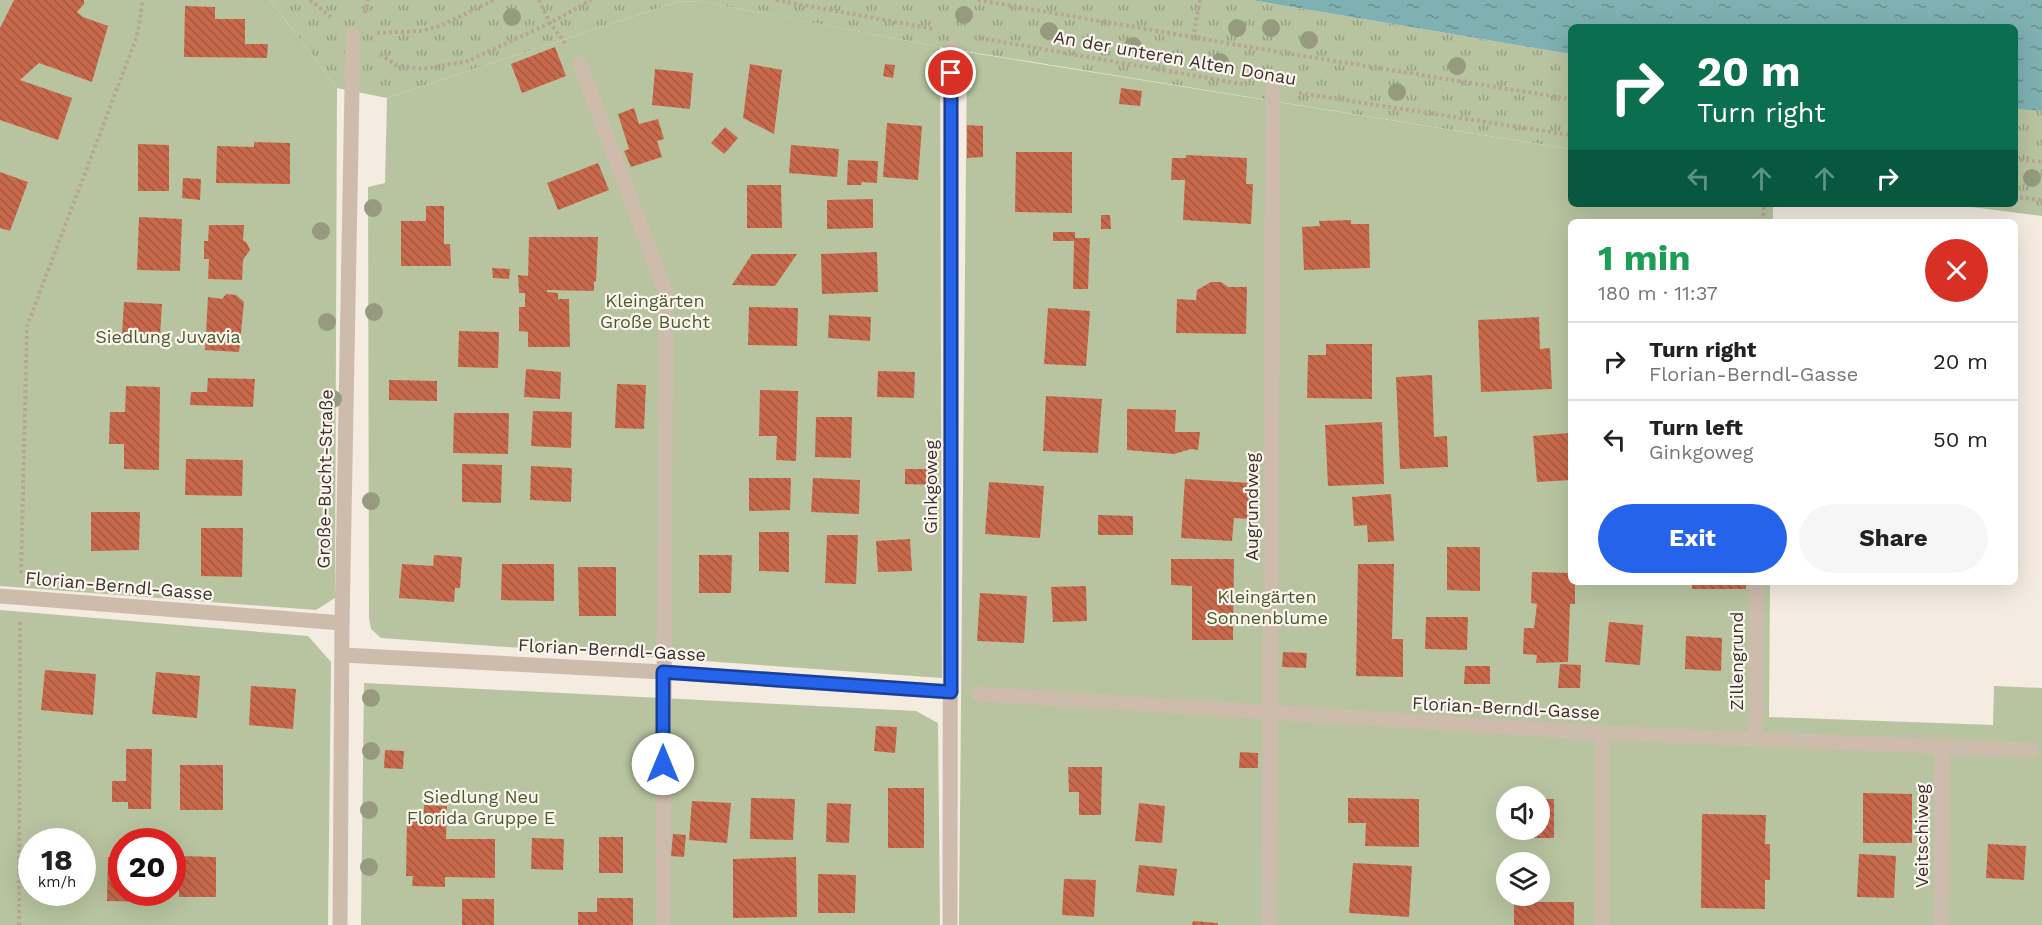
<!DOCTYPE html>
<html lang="en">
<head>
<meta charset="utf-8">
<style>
  :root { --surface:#fff; --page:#f6f6f6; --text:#222; --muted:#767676; --line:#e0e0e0; --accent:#2563eb }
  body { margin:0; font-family:"Work Sans",sans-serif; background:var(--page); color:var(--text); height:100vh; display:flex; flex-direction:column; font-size:22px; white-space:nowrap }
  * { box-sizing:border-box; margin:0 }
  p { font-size:20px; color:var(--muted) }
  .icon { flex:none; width:33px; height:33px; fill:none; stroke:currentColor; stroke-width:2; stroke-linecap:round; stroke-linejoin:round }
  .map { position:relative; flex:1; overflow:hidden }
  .drawer { position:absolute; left:1568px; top:219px; width:450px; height:366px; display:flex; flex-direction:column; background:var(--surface); border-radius:9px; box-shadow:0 6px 24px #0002 }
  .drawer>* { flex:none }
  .guide { position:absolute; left:1568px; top:24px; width:450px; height:183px; border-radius:9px; box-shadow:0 6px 24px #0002; background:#0b6e4f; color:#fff; overflow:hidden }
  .controls { position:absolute; left:1496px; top:786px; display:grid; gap:12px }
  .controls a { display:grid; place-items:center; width:54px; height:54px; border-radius:50%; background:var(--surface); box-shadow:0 6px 24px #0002; font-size:30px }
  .speed { position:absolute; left:18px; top:828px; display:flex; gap:12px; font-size:30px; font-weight:700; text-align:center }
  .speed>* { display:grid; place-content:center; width:78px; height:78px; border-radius:50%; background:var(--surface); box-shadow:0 6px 24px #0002; line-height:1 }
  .speed small { font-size:15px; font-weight:400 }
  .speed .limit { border:9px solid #d22; background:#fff; color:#111 }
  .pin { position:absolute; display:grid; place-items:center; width:51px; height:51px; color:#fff; margin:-26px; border:3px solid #fff; border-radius:50%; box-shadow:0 2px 6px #0007 }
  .me { position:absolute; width:66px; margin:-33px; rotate:0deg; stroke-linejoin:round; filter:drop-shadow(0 0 4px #0008) }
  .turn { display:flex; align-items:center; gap:21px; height:126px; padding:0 30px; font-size:27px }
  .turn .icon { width:78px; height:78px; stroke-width:2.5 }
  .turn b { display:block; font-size:42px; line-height:51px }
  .lanes { display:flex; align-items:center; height:57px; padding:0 30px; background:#0003; justify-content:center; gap:30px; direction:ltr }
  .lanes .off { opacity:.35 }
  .round { display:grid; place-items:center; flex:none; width:63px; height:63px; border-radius:32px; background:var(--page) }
  .overview { display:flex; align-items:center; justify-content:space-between; height:102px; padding:0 30px }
  h1 { font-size:36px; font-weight:700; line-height:45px; color:#1e9e55 }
  .button { display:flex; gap:12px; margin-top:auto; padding:12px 30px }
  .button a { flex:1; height:69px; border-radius:36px; background:var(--accent); color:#fff; font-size:24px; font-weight:700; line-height:69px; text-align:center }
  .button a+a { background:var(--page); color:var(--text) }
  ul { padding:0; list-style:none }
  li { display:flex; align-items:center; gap:18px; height:78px; padding:0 30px; border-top:2px solid var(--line) }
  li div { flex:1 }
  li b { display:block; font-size:22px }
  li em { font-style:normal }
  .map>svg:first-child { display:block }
  .grass { fill:url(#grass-tufts) }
  .garden { fill:#b8c4a0; fill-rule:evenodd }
  .water { fill:url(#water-ripples) }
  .building { fill:url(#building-back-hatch) }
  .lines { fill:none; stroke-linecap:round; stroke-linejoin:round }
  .path { stroke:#b9a596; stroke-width:4; stroke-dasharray:3 3; stroke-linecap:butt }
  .service { stroke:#cdbbac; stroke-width:15 }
  .minor { stroke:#cdbbac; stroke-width:15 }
  .tree { fill:#969b7f }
  .route-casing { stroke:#184099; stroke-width:15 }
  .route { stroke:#2563eb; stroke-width:10 }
  .labels { text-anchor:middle; stroke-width:4.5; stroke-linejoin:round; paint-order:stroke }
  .street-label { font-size:18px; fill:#3b302b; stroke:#fbf5ee }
  .park-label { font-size:18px; fill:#4a5a2e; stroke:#fbf5ee }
</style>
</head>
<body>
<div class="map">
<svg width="2042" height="925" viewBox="0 0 2042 925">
  <defs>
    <pattern id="grass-tufts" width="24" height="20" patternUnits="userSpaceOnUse" patternTransform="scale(1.5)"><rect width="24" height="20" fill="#b8c4a0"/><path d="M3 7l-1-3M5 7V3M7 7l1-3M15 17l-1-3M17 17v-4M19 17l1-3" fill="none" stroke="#97a083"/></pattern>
    <pattern id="water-ripples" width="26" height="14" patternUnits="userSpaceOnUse" patternTransform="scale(1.5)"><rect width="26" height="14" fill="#7fb0b2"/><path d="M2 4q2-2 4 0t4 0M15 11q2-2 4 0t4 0" fill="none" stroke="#699091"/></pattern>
    <pattern id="building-back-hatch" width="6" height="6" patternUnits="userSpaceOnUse" patternTransform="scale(1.5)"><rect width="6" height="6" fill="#c8694b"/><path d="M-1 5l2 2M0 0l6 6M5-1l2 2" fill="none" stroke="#a4573f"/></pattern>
  </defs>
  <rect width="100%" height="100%" fill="#f4ebe1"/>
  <path class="grass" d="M270,0H1251L1570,54V149L940,47L703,2L680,1L387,98L337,88Z
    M2015,109L2042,111V216L1948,204H2014Z"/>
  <path class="garden" d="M0,0H270L337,88L335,598L316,610L0,586Z
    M680,1L704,2L940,47L942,678L381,638L371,629L369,618L368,187L385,183L387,98Z
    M967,52L1570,149V204H1773V222H1570V582H1770L1769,717L1993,725L1994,686L2042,688V925H959ZM1506,796H1539V830H1506ZM1506,862H1539V896H1506Z
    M0,610L308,636L331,662L328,925H0ZM32,842H82V892H32ZM122,842H172V892H122Z
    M364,683L916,711L938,723L940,925H361Z"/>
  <path class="water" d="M1251,0H2042V111L2015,109L2014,27H1570V54Z"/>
  <path class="building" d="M14,0H84V4L77,12L83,17L108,26L92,82L39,63L20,80L72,98L58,140L0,120V28Z
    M185,6L215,7V19H245V44H268L267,58L184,57Z
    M555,47L566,76L522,93L511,64Z
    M750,64L782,70L774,134L743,118Z
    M885,64L895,65L893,78L883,76Z
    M655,69L693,73L690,109L652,105Z
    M1121,88L1142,91L1140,106L1119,104Z
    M634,108L639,124L658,119L664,139L657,141L662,157L631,167L624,151L629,149L618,114Z
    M887,123L922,126L918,180L883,177Z
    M967,125L983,126V157L967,158Z
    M725,127L738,138L724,154L711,143Z
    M254,142L290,143V184L216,183L217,146L254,147Z
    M138,144L169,145V191H138Z
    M791,145L839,149L837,177L789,173Z
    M1016,152H1072V213L1015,212Z
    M1186,155L1247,158L1246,184H1253L1251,224L1183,220L1185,180H1171L1172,158H1186Z
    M848,160L878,161L877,183L862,182L861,185H847Z
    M598,163L609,190L558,210L547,183Z
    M0,172L28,182L10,231L0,228Z
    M183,178L201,179L200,200L182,198Z
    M747,185H781L782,228H747Z
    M873,199V228L827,229V200Z
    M426,206H444V244H450L451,266H401V221H426Z
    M1101,215H1110L1111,229H1101Z
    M139,217L182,219L180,271L137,270Z
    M1351,220V224H1369L1370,268L1304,270L1302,227L1320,226L1319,221Z
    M209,225H244L243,240L247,243L250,250L243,260L242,280L208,279L209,259H204V241H208Z
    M1053,232H1075V238H1090L1088,289H1073L1074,241H1053Z
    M529,237H598L596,281L594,282V291L547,290V292L558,293V299H569L570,347H528V332L519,331V307H525V293H519L518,275L528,276Z
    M877,252L878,292L822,294L821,254Z
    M752,254H797L775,286L732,285Z
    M492,268L510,269L509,279L493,278Z
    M1211,282H1221L1228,287H1247L1246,334L1176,333L1177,299L1196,300L1197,290Z
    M226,294L236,295L244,302L239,352L205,350L208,297L222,299Z
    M124,302L162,304L160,336L122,334Z
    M749,307L798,308L797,346L748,345Z
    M1048,308L1090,311L1086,366L1044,364Z
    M829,315L871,317L870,341L828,338Z
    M1539,317L1540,349L1550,348L1552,389L1481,392L1478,320Z
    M459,331L499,332L498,368L458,367Z
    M1326,344H1372V399L1307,398L1308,355H1326Z
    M526,369L561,372L560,399L524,397Z
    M878,371L915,372L914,398L877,397Z
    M1432,375L1434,437L1447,436L1448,467L1400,469L1396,377Z
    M208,378L255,379L253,407L190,405L191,392H207Z
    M389,380L437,381V401L389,400Z
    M617,384L646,385L644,429L615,428Z
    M126,386L160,387L159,470L124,469V444H109L110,412H125Z
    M760,390L798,391L796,461L776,460L777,436H759Z
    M1046,396L1102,399L1098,453L1043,451Z
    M1127,409L1176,410L1175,432H1200L1198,450L1191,449L1174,454L1127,450Z
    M533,411L572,412L571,448L531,446Z
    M454,413H509L508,454L453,453Z
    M816,417H852L851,458L815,457Z
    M1382,422L1384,484L1328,486L1325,425Z
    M1569,433L1570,480L1537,482L1533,436Z
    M186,459L243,460L242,496L185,495Z
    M462,464L502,465L501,503L462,502Z
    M531,466L572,468L571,502L530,500Z
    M905,469H935V485L905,484Z
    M749,478H791L790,510L749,511Z
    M813,478L860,480L859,514L811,512Z
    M1185,479L1251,483L1249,519L1234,518L1232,541L1181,538Z
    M989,482L1044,486L1040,538L985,534Z
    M1391,494L1394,541L1368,542L1367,525L1354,526L1352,497Z
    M91,512H140L139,550L91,551Z
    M1098,515L1133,516V535H1098Z
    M201,528H243L242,577L201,576Z
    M759,532H789V572L759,571Z
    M827,535H858L856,584L825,583Z
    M910,539L912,571L878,572L876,541Z
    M1447,547H1480V591L1447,590Z
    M434,555L462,557L460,588H455L454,602L399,598L402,564L433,566Z
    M699,555H732L731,593H699Z
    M1171,559H1234L1233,640H1192V586L1171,585Z
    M502,564H554V601L501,600Z
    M1358,564H1394L1392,639H1403V677L1356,676Z
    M578,567H616V616H579Z
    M1532,572L1570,573V582H1575V604H1570L1568,662L1536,663L1537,655L1523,654L1524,628H1534L1537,604L1531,603Z
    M1692,582H1746V589H1692Z
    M1086,586L1087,621L1053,622L1051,587Z
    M980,593L1027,596L1024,643L977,641Z
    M1426,617H1468L1467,650L1425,649Z
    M1609,622L1643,625L1640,665L1605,662Z
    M1686,636L1722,638L1721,671L1685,669Z
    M1283,652L1307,653L1306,668L1282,667Z
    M1560,664L1581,665L1580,688H1558Z
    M1465,666H1490V684H1464Z
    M45,670L96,674L93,715L41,710Z
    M156,672L200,676L197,718L152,714Z
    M251,686L296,689L293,729L249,725Z
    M876,726L897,727L895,753L874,751Z
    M126,749H152L151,809H128V802H112V781H126Z
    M385,750L404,751L403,769L384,768Z
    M1240,752L1258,753V768H1239Z
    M180,765H223V810H180Z
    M1068,767H1102L1101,815H1079V792H1069Z
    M888,788H924V848H888Z
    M1863,793L1912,794V843H1863Z
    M751,798L795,799L793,840L750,839Z
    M1348,798L1419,799V847L1365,846L1366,823H1348Z
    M1539,799H1554V838H1526V830H1539Z
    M692,801L731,803L727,843L689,840Z
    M827,803L851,804L849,843L826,842Z
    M1139,803L1165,806L1162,843L1135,841Z
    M424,805L447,806L446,839H495V878L445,877V887L412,886L413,876H406L407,819H424Z
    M1702,814L1766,815L1765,844H1770V880H1765V909L1701,908Z
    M673,834L686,835L684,857L671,856Z
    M599,837H623V873H599Z
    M532,838L564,839L563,870L531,869Z
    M1988,844L2026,846L2024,880L1986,878Z
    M1859,854L1896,856L1894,898L1857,897Z
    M179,856L216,857V897H179Z
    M108,857L122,858V892H160V902L107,901Z
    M796,857L797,917L733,918V859Z
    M1353,863L1412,866L1409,917L1349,913Z
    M1139,865L1177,869L1174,896L1136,892Z
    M818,874L856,875L855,913H818Z
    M1064,879L1096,880L1094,917L1062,915Z
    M597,898H633V925H578V912H597Z
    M462,899H494V925H462Z
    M1514,902H1574V925H1514Z
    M1193,921L1218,923V925H1192Z"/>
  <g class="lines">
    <path class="path" d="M310,0L333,19
      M539,0L550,23L565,43
      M776,0L934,29
      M978,0L1273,51L1570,99
      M365,13L368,0
      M377,33L421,31L440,26L494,0
      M974,37L1247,85
      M1193,38L1200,0
      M380,54L396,65L423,69L468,61L550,23L591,0
      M1299,93L1570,135
      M2014,159L2042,162
      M2014,197L2042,200
      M1763,222L1764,204
      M21,573L27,326L137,36L143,0
      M19,925L20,622"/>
    <path class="service" d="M580,64L666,293L663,925
      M0,596L342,623
      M343,655L663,672L951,692
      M979,694L1602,733L2031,750
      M1602,733V925
      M1756,740V582
      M950,925L951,49
      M1269,925L1273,89
      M1941,925L1942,747"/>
    <path class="minor" d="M340,925L342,623L353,35"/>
  </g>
  <g class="tree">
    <circle cx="964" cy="15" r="9"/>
    <circle cx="512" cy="17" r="9"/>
    <circle cx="1237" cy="28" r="9"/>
    <circle cx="1271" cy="28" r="9"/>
    <circle cx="1049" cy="31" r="9"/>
    <circle cx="1309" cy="40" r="9"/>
    <circle cx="1133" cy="46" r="9"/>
    <circle cx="1220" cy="62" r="9"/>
    <circle cx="1457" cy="66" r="9"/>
    <circle cx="1397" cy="92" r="9"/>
    <circle cx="2032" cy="178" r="9"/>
    <circle cx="373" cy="208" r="9"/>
    <circle cx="321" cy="231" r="9"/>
    <circle cx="374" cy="312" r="9"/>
    <circle cx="327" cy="322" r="9"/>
    <circle cx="333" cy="399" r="9"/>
    <circle cx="371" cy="501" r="9"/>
    <circle cx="371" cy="698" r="9"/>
    <circle cx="371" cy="751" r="9"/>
    <circle cx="369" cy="810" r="9"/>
    <circle cx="369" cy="867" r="9"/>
  </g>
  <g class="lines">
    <g class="route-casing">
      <path id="route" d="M663,764V672L951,692V73"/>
    </g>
    <use href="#route" class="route"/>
  </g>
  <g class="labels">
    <g class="street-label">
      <text transform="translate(1175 58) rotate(10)" y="6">An der unteren Alten Donau</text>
      <text transform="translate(325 479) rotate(-89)" y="6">Große-Bucht-Straße</text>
      <text transform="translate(931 487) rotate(-90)" y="6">Ginkgoweg</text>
      <text transform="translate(1252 507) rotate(-90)" y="6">Augrundweg</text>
      <text transform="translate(119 586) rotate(5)" y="6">Florian-Berndl-Gasse</text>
      <text transform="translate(612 650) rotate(3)" y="6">Florian-Berndl-Gasse</text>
      <text transform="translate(1737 661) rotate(-90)" y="6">Zillengrund</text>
      <text transform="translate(1506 708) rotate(3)" y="6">Florian-Berndl-Gasse</text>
      <text transform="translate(1922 836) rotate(-90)" y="6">Veitschiweg</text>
    </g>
    <g class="park-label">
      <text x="655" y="307">Kleingärten<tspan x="655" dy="21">Große Bucht</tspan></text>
      <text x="168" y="343">Siedlung Juvavia</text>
      <text x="1267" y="603">Kleingärten<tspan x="1267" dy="21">Sonnenblume</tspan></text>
      <text x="481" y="803">Siedlung Neu<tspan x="481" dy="21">Florida Gruppe E</tspan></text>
    </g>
  </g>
</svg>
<div class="controls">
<a><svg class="icon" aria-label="sound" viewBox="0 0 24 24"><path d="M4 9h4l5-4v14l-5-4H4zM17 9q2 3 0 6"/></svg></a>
<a><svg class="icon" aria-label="layers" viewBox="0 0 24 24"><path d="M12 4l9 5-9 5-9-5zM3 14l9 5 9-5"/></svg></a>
</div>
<div class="speed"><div>18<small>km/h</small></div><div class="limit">20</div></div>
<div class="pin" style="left:951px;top:73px;background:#d93025"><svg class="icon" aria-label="arrive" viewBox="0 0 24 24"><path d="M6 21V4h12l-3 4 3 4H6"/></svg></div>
<svg class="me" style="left:663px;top:764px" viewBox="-20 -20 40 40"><circle r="19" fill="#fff"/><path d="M0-13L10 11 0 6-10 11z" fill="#2563eb"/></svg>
<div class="guide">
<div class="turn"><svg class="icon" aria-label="right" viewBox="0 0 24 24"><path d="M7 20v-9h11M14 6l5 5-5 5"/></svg><div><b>20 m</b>Turn right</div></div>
<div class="lanes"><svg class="icon off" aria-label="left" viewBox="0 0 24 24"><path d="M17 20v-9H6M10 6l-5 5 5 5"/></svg><svg class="icon off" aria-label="ahead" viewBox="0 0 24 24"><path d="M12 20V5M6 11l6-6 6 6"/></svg><svg class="icon off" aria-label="ahead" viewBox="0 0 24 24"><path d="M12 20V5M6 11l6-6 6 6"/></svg><svg class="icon" aria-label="right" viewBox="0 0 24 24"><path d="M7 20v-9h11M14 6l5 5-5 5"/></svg></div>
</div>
<section class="drawer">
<div class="overview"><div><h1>1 min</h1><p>180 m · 11:37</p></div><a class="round" style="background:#d93025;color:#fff"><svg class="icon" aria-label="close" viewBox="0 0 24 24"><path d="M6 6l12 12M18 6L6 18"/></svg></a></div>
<ul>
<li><svg class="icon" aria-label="right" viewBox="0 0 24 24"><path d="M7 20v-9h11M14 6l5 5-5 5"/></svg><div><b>Turn right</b><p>Florian-Berndl-Gasse</p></div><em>20 m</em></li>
<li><svg class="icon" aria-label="left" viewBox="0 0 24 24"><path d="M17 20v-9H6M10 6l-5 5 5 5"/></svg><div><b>Turn left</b><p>Ginkgoweg</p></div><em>50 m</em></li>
</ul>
<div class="button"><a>Exit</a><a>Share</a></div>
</section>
</div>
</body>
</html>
